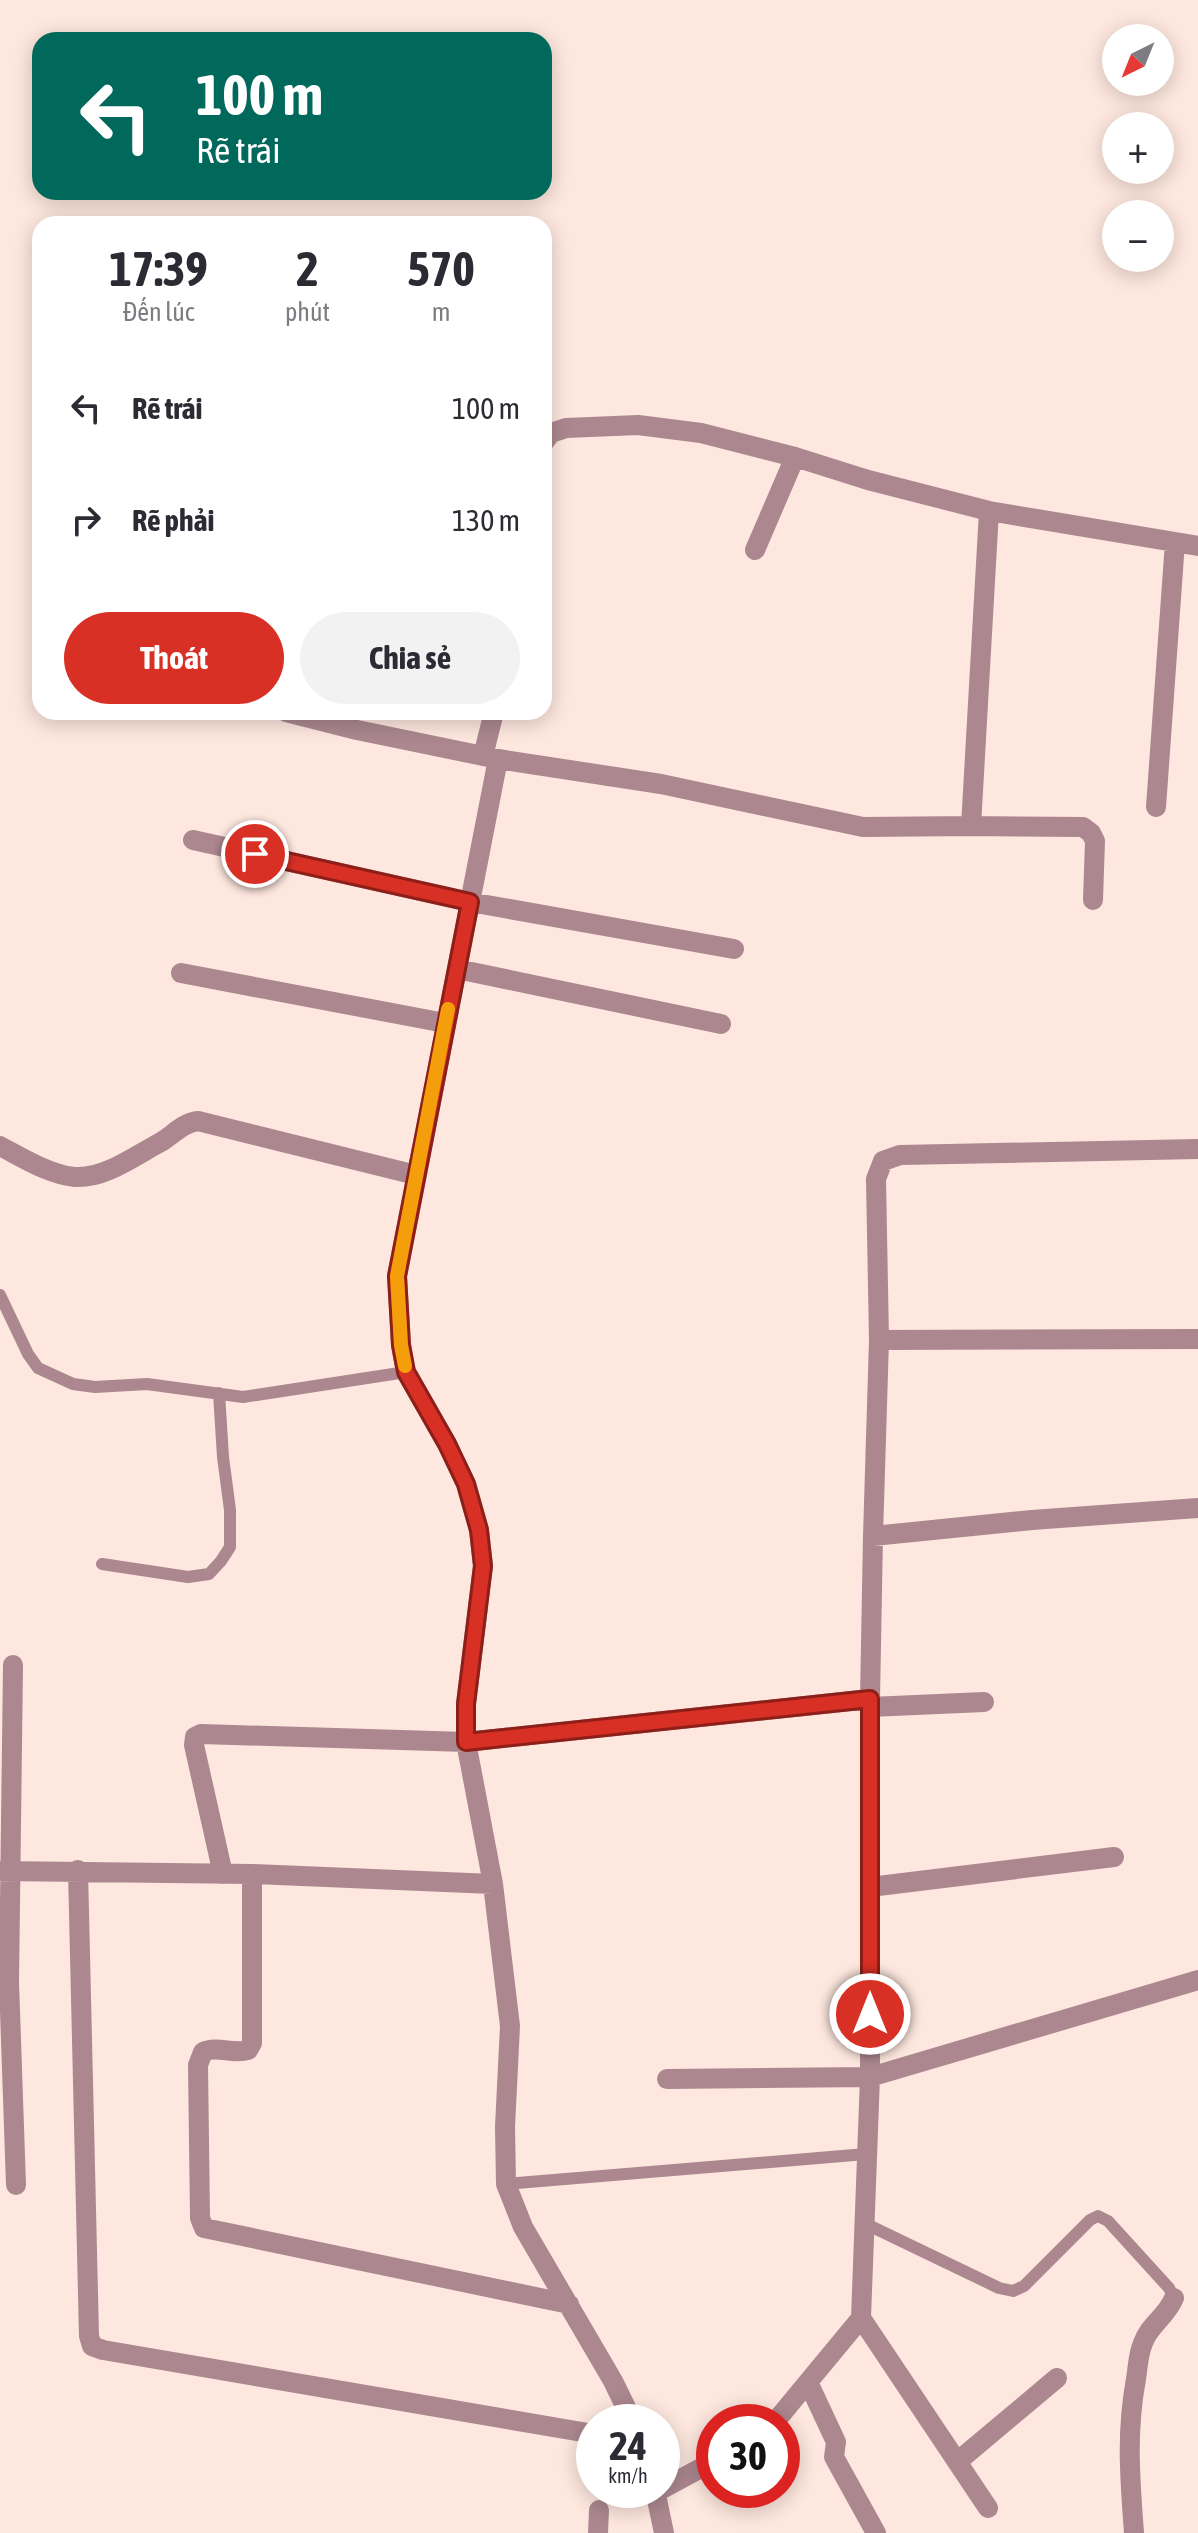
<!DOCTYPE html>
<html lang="vi">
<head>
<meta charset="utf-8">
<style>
  :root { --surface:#fff; --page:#f2f2f3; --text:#2b2b33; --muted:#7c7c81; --accent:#d93025 }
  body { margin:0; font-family:"Asap Condensed",sans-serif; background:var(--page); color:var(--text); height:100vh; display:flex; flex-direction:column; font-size:30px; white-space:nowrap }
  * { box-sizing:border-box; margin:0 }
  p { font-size:26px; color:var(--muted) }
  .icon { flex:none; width:44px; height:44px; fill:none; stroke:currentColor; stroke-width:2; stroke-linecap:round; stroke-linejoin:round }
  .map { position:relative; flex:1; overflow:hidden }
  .side { position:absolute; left:32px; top:216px; width:520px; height:504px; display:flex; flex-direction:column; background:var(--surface); border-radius:24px; box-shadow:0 4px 20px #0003 }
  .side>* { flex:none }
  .top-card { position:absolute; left:32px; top:32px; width:520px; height:168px; border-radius:24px; box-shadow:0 4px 20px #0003; background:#00695c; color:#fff; overflow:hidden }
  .needle { width:52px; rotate:223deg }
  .fabs { position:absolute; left:1102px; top:24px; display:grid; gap:16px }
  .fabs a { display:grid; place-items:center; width:72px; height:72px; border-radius:50%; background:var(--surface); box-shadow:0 4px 20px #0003; font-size:40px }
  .speed { position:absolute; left:576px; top:2404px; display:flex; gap:16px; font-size:40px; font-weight:700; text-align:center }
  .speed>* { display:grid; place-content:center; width:104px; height:104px; border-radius:50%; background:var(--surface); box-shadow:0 4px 20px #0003; line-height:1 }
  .speed small { font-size:20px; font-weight:400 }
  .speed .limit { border:12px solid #d22; background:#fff; color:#111 }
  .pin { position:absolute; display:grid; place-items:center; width:68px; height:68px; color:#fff; margin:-34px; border:4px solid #fff; border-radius:50%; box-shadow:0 2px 8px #0007 }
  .me { position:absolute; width:88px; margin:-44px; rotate:0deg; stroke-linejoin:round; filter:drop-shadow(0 0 6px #0008) }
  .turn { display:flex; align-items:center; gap:28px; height:168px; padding:0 32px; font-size:36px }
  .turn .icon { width:104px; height:104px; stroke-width:2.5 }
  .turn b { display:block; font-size:56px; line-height:68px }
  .eta { display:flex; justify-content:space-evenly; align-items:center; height:136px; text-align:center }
  .eta b { font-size:48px; font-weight:700; line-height:56px }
  .cta { display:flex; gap:16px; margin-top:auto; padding:16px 32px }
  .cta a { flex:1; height:92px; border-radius:48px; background:var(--accent); color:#fff; font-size:32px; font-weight:700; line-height:92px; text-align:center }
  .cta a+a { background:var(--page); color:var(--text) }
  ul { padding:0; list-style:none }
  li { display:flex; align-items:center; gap:24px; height:112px; padding:0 32px }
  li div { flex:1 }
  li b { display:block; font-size:30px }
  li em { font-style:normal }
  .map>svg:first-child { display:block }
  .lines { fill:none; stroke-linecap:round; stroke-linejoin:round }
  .service { stroke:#ac8790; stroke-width:12 }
  .minor { stroke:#ac8790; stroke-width:20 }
  .route-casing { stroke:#8d1f18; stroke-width:20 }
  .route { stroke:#d93025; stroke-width:14 }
  .slow { stroke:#f59e0b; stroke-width:14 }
</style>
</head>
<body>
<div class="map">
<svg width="1198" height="2533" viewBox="0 0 1198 2533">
  <rect width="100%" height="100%" fill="#fde7de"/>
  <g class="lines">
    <path class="service" d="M0,1295L28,1354L38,1368L73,1384L95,1387L147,1384L243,1397L406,1372
      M102,1564L188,1577L209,1574L221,1561L230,1547V1510L223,1457L219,1393
      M506,2184L866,2154
      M866,2224L999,2288L1013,2291L1024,2286L1090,2220L1098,2216L1108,2221L1169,2288L1174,2298"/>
    <path class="minor" d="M544,442L551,433L566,428L638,425L701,433L795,457L868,480L989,511L1198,546
      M755,550L795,457
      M286,712L357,730L498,759
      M483,756L494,712
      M1156,807L1175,542
      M971,826L1083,827L1091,833L1095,841L1093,900
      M193,840L470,902L734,949
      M457,969L721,1024
      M181,973L445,1023
      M0,1146C23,1158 50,1175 75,1177C105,1179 136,1155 161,1142C174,1134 183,1123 198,1121L416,1175
      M879,1340L1198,1339
      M873,1536L879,1340L876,1179L883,1161L900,1155L1198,1149
      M13,1665L9,1982L16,2185
      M870,1707L984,1702
      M78,1870L89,2336L92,2346L103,2350L594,2434
      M0,1871L252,1874L493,1884
      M223,1874L194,1745L195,1737L201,1734L466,1742L870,1699
      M252,1874V2043L248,2050C232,2055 218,2045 203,2052L198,2065L200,2218L204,2228L569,2304
      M870,1887L1114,1857
      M667,2079L870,2077L1198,1980
      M861,2318L988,2508
      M808,2382L836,2442L834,2457L876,2533
      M633,2422L613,2381L523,2227L506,2184L505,2127L510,2026L493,1884L466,1742V1704L483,1566L479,1530L466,1484L447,1444L406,1372L401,1345L397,1276L498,759L661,784L863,827L971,826L989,511
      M775,2422L861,2318L870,2077V1699L873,1536L1032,1520L1198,1508
      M957,2462L1057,2378
      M662,2489L714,2461
      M655,2490L664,2533
      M598,2533L599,2510
      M1134,2533C1130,2479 1126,2433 1136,2379C1138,2367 1138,2354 1143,2343C1149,2325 1167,2316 1174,2298"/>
  </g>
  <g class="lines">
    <g class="route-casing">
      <path id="route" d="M255,854L470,902L397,1276L401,1345L406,1372L447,1444L466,1484L479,1530L483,1566L466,1704V1742L870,1699V2014"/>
    </g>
    <use href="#route" class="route"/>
    <path class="slow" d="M405,1366L401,1345L397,1276L448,1009"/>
  </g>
</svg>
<div class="fabs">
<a><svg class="needle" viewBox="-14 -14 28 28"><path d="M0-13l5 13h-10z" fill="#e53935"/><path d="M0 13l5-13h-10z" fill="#7c7c81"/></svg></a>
<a>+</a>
<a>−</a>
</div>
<div class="speed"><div>24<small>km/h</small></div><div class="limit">30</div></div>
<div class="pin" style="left:255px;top:854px;background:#d93025"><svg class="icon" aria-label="arrive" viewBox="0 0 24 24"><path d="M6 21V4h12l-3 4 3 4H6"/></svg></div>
<svg class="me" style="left:870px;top:2014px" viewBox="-20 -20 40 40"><circle r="17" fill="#d93025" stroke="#fff" stroke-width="3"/><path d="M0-11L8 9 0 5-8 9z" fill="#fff"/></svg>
<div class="top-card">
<div class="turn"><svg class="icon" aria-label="left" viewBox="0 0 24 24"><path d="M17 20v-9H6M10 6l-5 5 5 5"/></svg><div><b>100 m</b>Rẽ trái</div></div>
</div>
<section class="side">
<div class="eta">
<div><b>17:39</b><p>Đến lúc</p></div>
<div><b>2</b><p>phút</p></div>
<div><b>570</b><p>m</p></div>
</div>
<ul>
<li><svg class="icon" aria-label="left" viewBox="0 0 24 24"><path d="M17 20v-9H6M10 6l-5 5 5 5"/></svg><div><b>Rẽ trái</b></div><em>100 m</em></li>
<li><svg class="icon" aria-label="right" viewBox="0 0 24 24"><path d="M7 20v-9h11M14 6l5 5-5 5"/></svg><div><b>Rẽ phải</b></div><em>130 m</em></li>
</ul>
<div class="cta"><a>Thoát</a><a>Chia sẻ</a></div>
</section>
</div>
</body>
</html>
